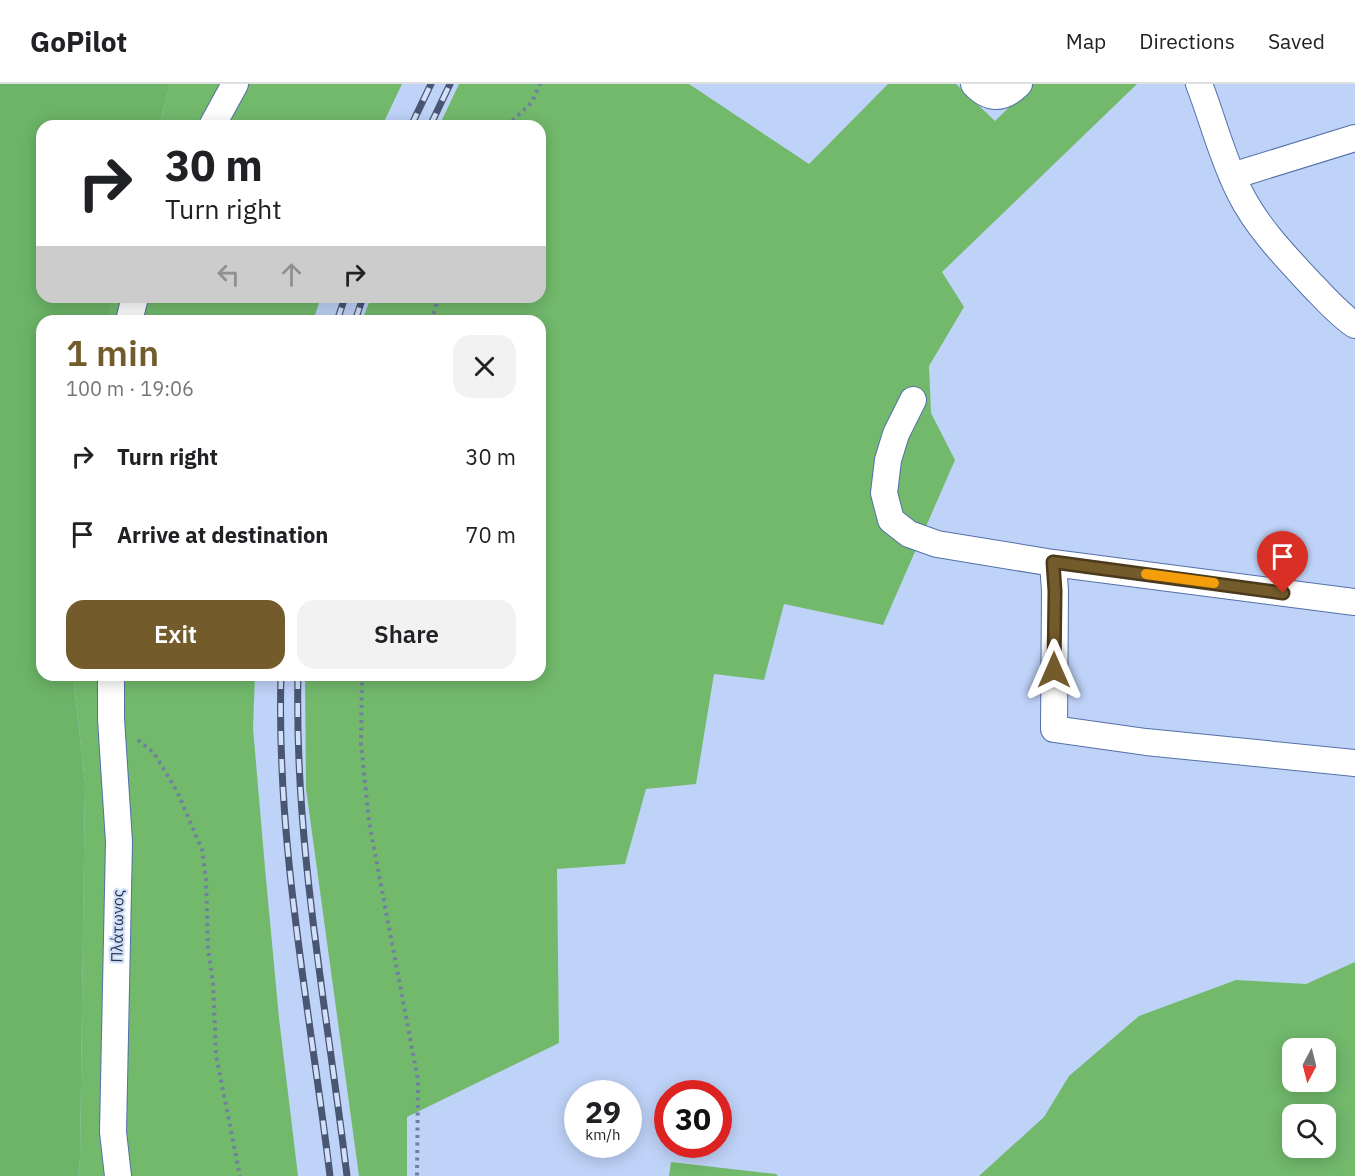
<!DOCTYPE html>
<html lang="en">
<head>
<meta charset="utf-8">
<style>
  :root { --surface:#fff; --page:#f2f2f2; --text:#202124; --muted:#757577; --line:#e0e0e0; --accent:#735b2b }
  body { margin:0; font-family:"IBM Plex Sans",sans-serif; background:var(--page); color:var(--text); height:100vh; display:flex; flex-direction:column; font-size:22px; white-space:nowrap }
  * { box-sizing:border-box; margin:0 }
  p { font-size:20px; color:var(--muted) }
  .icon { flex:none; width:33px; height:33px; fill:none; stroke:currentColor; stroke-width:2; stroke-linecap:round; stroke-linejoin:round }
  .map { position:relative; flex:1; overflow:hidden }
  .side { position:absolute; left:36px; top:231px; width:510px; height:366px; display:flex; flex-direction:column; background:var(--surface); border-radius:18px; box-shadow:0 3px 15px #0003 }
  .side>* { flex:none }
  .hud { position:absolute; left:36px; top:36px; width:510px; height:183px; border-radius:18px; box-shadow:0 3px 15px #0003; background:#fff; color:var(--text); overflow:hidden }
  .needle { width:39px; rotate:187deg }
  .tools { position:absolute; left:1282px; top:954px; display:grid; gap:12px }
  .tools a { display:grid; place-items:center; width:54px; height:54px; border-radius:12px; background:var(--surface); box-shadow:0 3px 15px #0003; font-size:30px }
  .speed { position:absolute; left:564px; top:996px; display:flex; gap:12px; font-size:30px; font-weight:700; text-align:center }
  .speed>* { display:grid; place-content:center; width:78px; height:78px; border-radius:50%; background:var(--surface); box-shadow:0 3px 15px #0003; line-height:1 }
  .speed small { font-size:15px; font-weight:400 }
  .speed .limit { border:9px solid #d22; background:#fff; color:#111 }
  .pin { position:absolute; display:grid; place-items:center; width:51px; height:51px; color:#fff; margin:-62px -26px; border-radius:50% 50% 50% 0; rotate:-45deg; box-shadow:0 0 6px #0007 }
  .pin .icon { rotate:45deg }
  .me { position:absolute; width:66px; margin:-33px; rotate:0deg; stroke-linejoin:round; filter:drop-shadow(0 0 4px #0008) }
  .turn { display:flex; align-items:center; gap:21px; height:126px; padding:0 30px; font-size:27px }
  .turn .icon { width:78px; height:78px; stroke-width:2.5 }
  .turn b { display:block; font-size:42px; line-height:51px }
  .lanes { display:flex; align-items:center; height:57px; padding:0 30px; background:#0003; justify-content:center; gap:30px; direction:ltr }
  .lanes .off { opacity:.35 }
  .round { display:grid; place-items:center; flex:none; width:63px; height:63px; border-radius:18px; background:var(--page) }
  .headline { display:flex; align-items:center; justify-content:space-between; height:102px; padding:0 30px }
  h1 { font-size:36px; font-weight:600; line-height:45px; color:var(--accent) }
  .action { display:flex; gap:12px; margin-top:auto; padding:12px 30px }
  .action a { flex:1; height:69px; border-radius:18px; background:var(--accent); color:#fff; font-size:24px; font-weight:600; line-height:69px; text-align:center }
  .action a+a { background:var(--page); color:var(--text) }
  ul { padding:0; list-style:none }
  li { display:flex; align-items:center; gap:18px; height:78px; padding:0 30px }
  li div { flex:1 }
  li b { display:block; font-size:22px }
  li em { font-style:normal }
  header { display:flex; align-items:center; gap:36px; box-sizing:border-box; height:84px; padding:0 30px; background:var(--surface); border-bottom:2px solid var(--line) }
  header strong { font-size:28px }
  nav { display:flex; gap:33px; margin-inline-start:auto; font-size:21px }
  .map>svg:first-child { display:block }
  .green { fill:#72b96c; fill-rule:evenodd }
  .forest { fill:#6cb467 }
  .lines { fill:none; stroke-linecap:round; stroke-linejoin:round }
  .minor-casing { stroke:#5370a8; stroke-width:28 }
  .path { stroke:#70819f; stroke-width:4; stroke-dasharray:3 4.5; stroke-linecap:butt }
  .minor { stroke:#fff; stroke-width:26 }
  .rail-casing { stroke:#485672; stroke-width:7 }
  .rail { stroke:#d2e0f9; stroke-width:4.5; stroke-dasharray:14; stroke-linecap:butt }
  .route-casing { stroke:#4b3b1c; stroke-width:15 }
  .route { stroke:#735b2b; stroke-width:10 }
  .slow { stroke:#f59e0b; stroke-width:10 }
  .labels { text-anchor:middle; stroke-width:4.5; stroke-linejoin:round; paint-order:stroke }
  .street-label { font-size:16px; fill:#2b3851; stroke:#d2e0f9 }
</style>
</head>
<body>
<header>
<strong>GoPilot</strong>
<nav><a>Map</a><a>Directions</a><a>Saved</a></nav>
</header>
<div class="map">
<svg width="1355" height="1092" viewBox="0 0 1355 1092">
  <rect width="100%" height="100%" fill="#bfd3f8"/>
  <path class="green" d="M170,0H402L382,42H159Z
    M459,0H689L809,80L888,0H956L995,37L1033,0H1137L942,188L964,223L929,282L931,329L955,376L883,541L784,520L764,596L714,590L696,700L646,705L625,780L557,785L559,959L407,1033V1092H359L306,705L305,591H540V237H362L371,213H540V42H439Z
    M113,213H321L313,237H107Z
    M73,591H255L253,644L265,784L279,934L298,1092H78L80,1073L85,699Z
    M1355,878V1092H979L1044,1033L1069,992L1139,932L1236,896L1306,900ZM1326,964V998H1293V964ZM1326,1030V1064H1293V1030Z
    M671,1078L776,1090L778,1092H669Z"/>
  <path class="forest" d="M0,0H170L159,42H42V213H113L107,237H42V591H73L85,699L80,1073L78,1092H0Z"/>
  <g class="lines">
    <g class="minor-casing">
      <path id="minor" d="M974,0C989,16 1003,16 1019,0
        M1199,0C1213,36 1222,74 1240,109C1257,143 1285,172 1311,200C1325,214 1338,230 1355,241
        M212,42L235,0
        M1232,92L1355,54
        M129,237L135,213
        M913,316L896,350L888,376L884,409L891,436L909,450L937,460L1053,479L1355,518
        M1053,479L1055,507L1054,645L1146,658L1355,679
        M111,591V635L119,758L113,1048L118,1092"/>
    </g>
    <path class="path" d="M507,42L532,18L540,0
      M431,237L439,213
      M362,591L361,659L369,738L418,996L417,1092
      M138,656L154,669L178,709L202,766L206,794L208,866L213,898L216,971L240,1092"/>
    <use href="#minor" class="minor"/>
    <g class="rail-casing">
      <path id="rail" d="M411,42L431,0
        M430,42L450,0
        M337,237L345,213
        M355,237L363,213
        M281,591C276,759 310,926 330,1092
        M298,591C294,760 327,925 347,1092"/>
    </g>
    <use href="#rail" class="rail"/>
  </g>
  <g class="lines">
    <g class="route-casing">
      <path id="route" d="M1054,586L1055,507L1053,478L1283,509"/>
    </g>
    <use href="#route" class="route"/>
    <path class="slow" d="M1146,490L1214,499"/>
  </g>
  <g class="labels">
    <g class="street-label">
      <text transform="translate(117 842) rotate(-89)" y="6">Πλάτωνος</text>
    </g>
  </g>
</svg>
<div class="tools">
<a><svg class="needle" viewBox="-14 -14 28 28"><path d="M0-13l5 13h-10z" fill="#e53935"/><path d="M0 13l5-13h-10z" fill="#757577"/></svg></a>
<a><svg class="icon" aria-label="search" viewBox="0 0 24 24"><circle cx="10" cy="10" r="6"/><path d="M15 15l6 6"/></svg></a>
</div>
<div class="speed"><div>29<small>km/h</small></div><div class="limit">30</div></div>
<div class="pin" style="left:1283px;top:509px;background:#d93025"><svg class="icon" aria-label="arrive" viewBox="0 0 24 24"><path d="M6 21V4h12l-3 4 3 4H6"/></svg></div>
<svg class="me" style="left:1054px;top:586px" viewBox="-20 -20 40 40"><path d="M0-17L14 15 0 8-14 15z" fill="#735b2b" stroke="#fff" stroke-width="4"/></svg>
<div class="hud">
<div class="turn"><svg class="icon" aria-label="right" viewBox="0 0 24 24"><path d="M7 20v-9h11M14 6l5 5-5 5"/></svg><div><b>30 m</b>Turn right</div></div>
<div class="lanes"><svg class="icon off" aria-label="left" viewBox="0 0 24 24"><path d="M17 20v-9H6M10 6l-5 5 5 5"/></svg><svg class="icon off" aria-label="ahead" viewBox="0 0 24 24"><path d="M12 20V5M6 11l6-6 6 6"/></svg><svg class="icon" aria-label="right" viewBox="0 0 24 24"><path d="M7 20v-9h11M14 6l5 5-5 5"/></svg></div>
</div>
<section class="side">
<div class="headline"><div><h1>1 min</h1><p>100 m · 19:06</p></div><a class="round"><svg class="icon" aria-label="close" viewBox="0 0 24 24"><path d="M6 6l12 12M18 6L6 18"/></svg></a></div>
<ul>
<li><svg class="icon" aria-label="right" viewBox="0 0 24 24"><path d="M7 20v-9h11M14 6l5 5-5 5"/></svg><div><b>Turn right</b></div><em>30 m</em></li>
<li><svg class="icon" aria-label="arrive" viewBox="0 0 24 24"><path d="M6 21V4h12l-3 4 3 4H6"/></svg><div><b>Arrive at destination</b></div><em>70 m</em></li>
</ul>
<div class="action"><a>Exit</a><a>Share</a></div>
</section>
</div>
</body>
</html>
